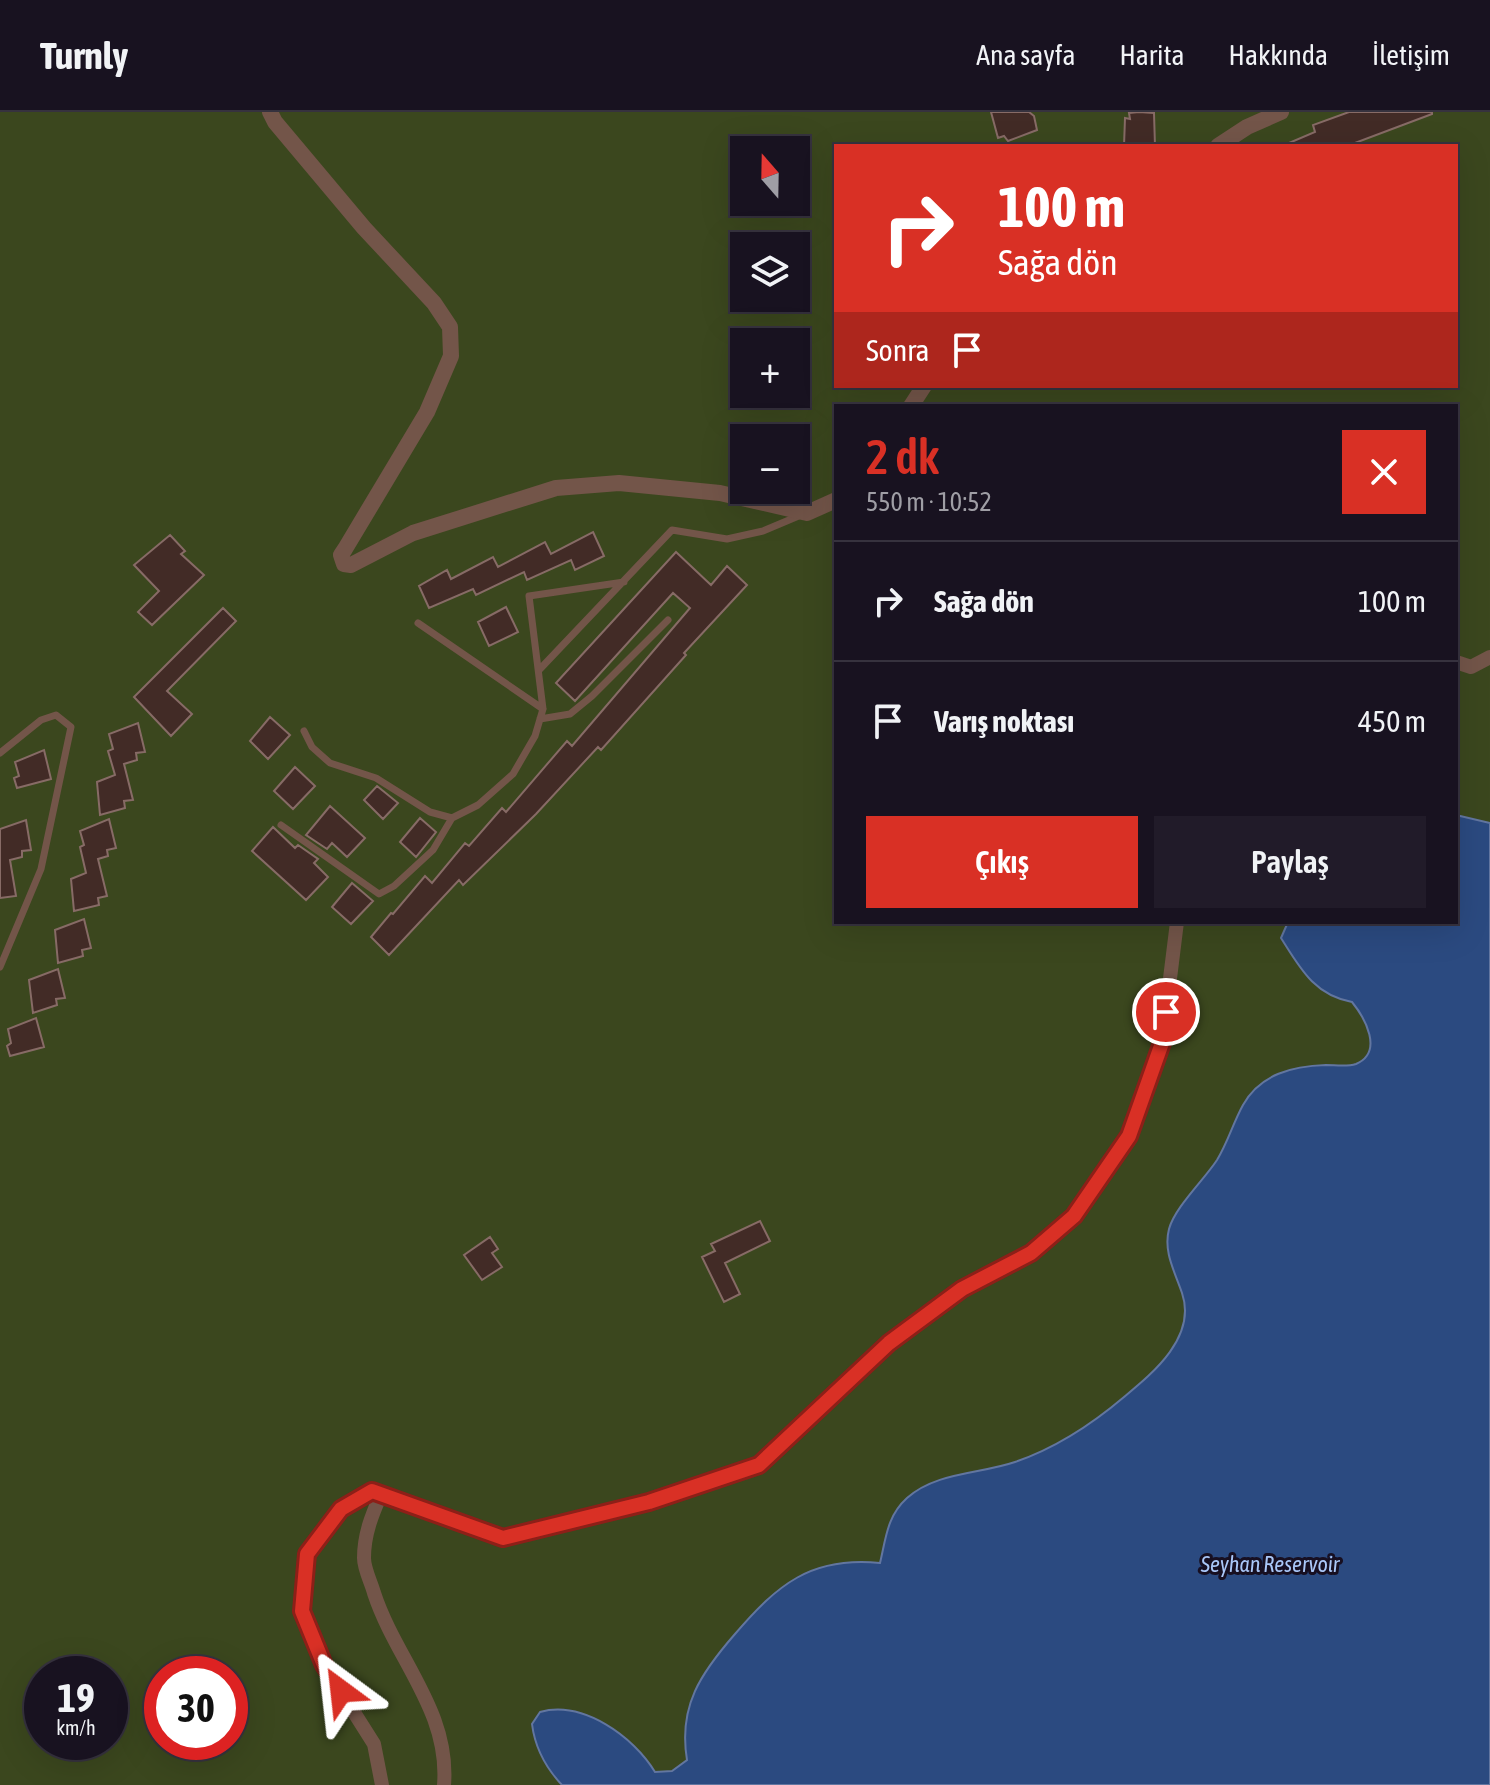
<!DOCTYPE html>
<html lang="tr">
<head>
<meta charset="utf-8">
<style>
  :root { --surface:#181220; --page:#211b29; --text:#f1f3f6; --muted:#9f9ea5; --line:#36323e; --accent:#d93025 }
  body { margin:0; font-family:"Asap Condensed",sans-serif; background:var(--page); color:var(--text); height:100vh; display:flex; flex-direction:column; font-size:30px; white-space:nowrap }
  * { box-sizing:border-box; margin:0 }
  p { font-size:26px; color:var(--muted) }
  .icon { flex:none; width:44px; height:44px; fill:none; stroke:currentColor; stroke-width:2; stroke-linecap:round; stroke-linejoin:round }
  .map { position:relative; flex:1; overflow:hidden }
  .panel { position:absolute; left:834px; top:292px; width:624px; height:520px; display:flex; flex-direction:column; background:var(--surface); border-radius:0px; box-shadow:0 8px 32px #0002,0 0 0 2px var(--line) }
  .panel>* { flex:none }
  .guide { position:absolute; left:834px; top:32px; width:624px; height:244px; border-radius:0px; box-shadow:0 8px 32px #0002,0 0 0 2px var(--line); background:#d93025; color:#fff; overflow:hidden }
  .needle { width:52px; rotate:340deg }
  .buttons { position:absolute; left:730px; top:24px; display:grid; gap:16px }
  .buttons a { display:grid; place-items:center; width:80px; height:80px; border-radius:0px; background:var(--surface); box-shadow:0 8px 32px #0002,0 0 0 2px var(--line); font-size:40px }
  .speed { position:absolute; left:24px; top:1544px; display:flex; gap:16px; font-size:40px; font-weight:700; text-align:center }
  .speed>* { display:grid; place-content:center; width:104px; height:104px; border-radius:50%; background:var(--surface); box-shadow:0 8px 32px #0002,0 0 0 2px var(--line); line-height:1 }
  .speed small { font-size:20px; font-weight:400 }
  .speed .limit { border:12px solid #d22; background:#fff; color:#111 }
  .pin { position:absolute; display:grid; place-items:center; width:68px; height:68px; color:#fff; margin:-34px; border:4px solid #fff; border-radius:50%; box-shadow:0 2px 8px #0007 }
  .me { position:absolute; width:88px; margin:-44px; rotate:330deg; stroke-linejoin:round; filter:drop-shadow(0 0 6px #0008) }
  .turn { display:flex; align-items:center; gap:28px; height:168px; padding:0 32px; font-size:36px }
  .turn .icon { width:104px; height:104px; stroke-width:2.5 }
  .turn b { display:block; font-size:56px; line-height:68px }
  .then { display:flex; align-items:center; height:76px; padding:0 32px; background:#0003; gap:16px; font-size:30px }
  .round { display:grid; place-items:center; flex:none; width:84px; height:84px; border-radius:0px; background:var(--page) }
  .head { display:flex; align-items:center; justify-content:space-between; height:136px; padding:0 32px }
  h1 { font-size:48px; font-weight:600; line-height:60px; color:var(--accent) }
  .cta { display:flex; gap:16px; margin-top:auto; padding:16px 32px }
  .cta a { flex:1; height:92px; border-radius:0px; background:var(--accent); color:#fff; font-size:32px; font-weight:600; line-height:92px; text-align:center }
  .cta a+a { background:var(--page); color:var(--text) }
  ul { padding:0; list-style:none }
  li { display:flex; align-items:center; gap:24px; height:120px; padding:0 32px; border-top:2px solid var(--line) }
  li div { flex:1 }
  li b { display:block; font-size:30px }
  li em { font-style:normal }
  header { display:flex; align-items:center; gap:48px; box-sizing:border-box; height:112px; padding:0 40px; background:var(--surface); border-bottom:2px solid var(--line) }
  header strong { font-size:38px }
  nav { display:flex; gap:44px; margin-inline-start:auto; font-size:28px }
  .map>svg:first-child { display:block }
  .green { fill:#3b471e; fill-rule:evenodd }
  .water { fill:#2b4a80; stroke:#6276a0; stroke-width:2 }
  .building { fill:#422b26; stroke:#876b66; stroke-width:2 }
  .lines { fill:none; stroke-linecap:round; stroke-linejoin:round }
  .service { stroke:#735549; stroke-width:7 }
  .minor { stroke:#735549; stroke-width:14 }
  .tertiary { stroke:#735549; stroke-width:16 }
  .route-casing { stroke:#8d1f18; stroke-width:20 }
  .route { stroke:#d93025; stroke-width:14 }
  .labels { text-anchor:middle; stroke-width:6; stroke-linejoin:round; paint-order:stroke }
  .water-label { font-size:22px; font-style:italic; fill:#aac7f8; stroke:#170f21 }
</style>
</head>
<body>
<header>
<strong>Turnly</strong>
<nav><a>Ana sayfa</a><a>Harita</a><a>Hakkında</a><a>İletişim</a></nav>
</header>
<div class="map">
<svg width="1490" height="1673" viewBox="0 0 1490 1673">
  <rect width="100%" height="100%" fill="#20182b"/>
  <path class="green" d="M0,0H1490V1673H0ZM836,34H1456V274H836ZM744,38H796V90H744ZM744,134H796V186H744ZM744,230H796V282H744ZM836,294H1456V810H836ZM744,326H796V378H744ZM42,1562H110V1630H42ZM162,1562H230V1630H162Z"/>
  <path class="water" d="M1456,703L1490,711V1673H562C545,1655 535,1636 532,1612L540,1600C583,1588 634,1625 655,1660L672,1659L687,1648C678,1594 701,1561 735,1522C777,1473 811,1444 880,1451C886,1426 887,1404 907,1386C936,1360 980,1362 1015,1350C1056,1336 1091,1313 1124,1285C1153,1261 1197,1225 1182,1181C1175,1160 1163,1140 1169,1117C1175,1095 1204,1068 1217,1048C1228,1030 1233,1011 1243,993C1260,962 1293,954 1326,953C1335,953 1347,955 1356,952C1384,940 1365,906 1352,890C1314,883 1300,856 1281,826L1288,810H1456Z"/>
  <path class="building" d="M991,0H1029L1034,4L1037,18L1008,29L1004,24L998,26Z
    M1139,0L1154,1L1155,34H1124L1125,6L1130,7L1129,1Z
    M1349,0H1432V2L1347,34H1282L1315,20L1313,13Z
    M593,420L604,444L575,458L571,448L527,468L524,460L476,483L473,477L429,496L419,474L447,458L451,467L493,445L498,455L545,430L551,442Z
    M170,423L185,439L181,442L204,463L152,513L138,500L159,479L134,453Z
    M676,440L711,473L727,454L747,473L684,541L686,543L601,638L598,635L536,702L463,773L459,768L389,843L371,825L391,801L393,802L425,764L432,771L465,731L469,734L502,696L506,700L567,629L572,634L690,496L673,481L575,589L556,571Z
    M506,495L518,520L489,534L478,510Z
    M223,496L236,509L167,579L192,602L171,624L134,585Z
    M270,605L290,623L268,647L250,629Z
    M138,611L145,640L136,641L137,648L124,652L133,688L124,689L125,696L100,703L97,670L115,663L108,639L113,637L109,622Z
    M44,638L51,667L17,676L14,666L19,664L15,650Z
    M295,655L315,674L293,697L274,679Z
    M377,674L398,691L383,707L364,688Z
    M330,694L365,726L347,745L332,731L327,737L306,723Z
    M420,706L436,720L416,745L400,730Z
    M109,707L116,736L107,738L108,744L98,747L107,784L98,786L99,793L74,799L71,767L86,761L80,735L84,733L80,719Z
    M26,708L31,738L22,739V745L10,748L16,784L0,786V717Z
    M273,715L295,736L298,733L318,747L314,751L328,765L306,788L252,739Z
    M352,771L373,789L351,812L332,795Z
    M84,807L91,836L82,838L83,844L58,851L55,818Z
    M58,857L65,886L56,887L57,893L33,901L29,868Z
    M36,906L44,935L10,944L7,934L11,931L8,917Z
    M760,1109L770,1129L725,1151L740,1182L724,1190L702,1145L715,1139L711,1132Z
    M490,1125L498,1137L492,1141L502,1155L482,1168L464,1143Z"/>
  <g class="lines">
    <path class="service" d="M418,511L543,597
      M540,557L672,418L727,427L763,419L801,403
      M540,607L570,602L592,584L668,508
      M304,619L312,635L330,651L376,666L430,700L452,706
      M0,641L41,608L56,603L71,615L41,757L0,855
      M281,713L379,782L394,774L433,738L452,706L478,693L513,662L535,624L543,597L529,484L624,470"/>
    <path class="minor" d="M1456,550L1471,555L1490,545
      M381,1382C372,1403 364,1422 364,1446C364,1457 371,1470 374,1481C396,1548 450,1599 444,1673
      M382,1673L374,1632L324,1553L302,1499L307,1442L341,1397L372,1379L503,1426L649,1390L759,1353L889,1231L962,1177L1031,1141L1074,1104L1129,1024L1162,931L1177,810"/>
    <path class="tertiary" d="M270,0L275,10L364,116L434,191L450,215L451,244L427,300L345,437L341,443L344,452L351,453L413,421L556,376L619,371L720,381L807,401L836,388
      M1218,34L1247,15L1281,0
      M911,294L924,274"/>
  </g>
  <g class="lines">
    <g class="route-casing">
      <path id="route" d="M341,1579L324,1553L302,1499L307,1442L341,1397L372,1379L503,1426L649,1390L759,1353L889,1231L962,1177L1031,1141L1074,1104L1129,1024L1162,931L1166,900"/>
    </g>
    <use href="#route" class="route"/>
  </g>
  <g class="labels">
    <g class="water-label">
      <text x="1270" y="1460">Seyhan Reservoir</text>
    </g>
  </g>
</svg>
<div class="buttons">
<a><svg class="needle" viewBox="-14 -14 28 28"><path d="M0-13l5 13h-10z" fill="#e53935"/><path d="M0 13l5-13h-10z" fill="#9f9ea5"/></svg></a>
<a><svg class="icon" aria-label="layers" viewBox="0 0 24 24"><path d="M12 4l9 5-9 5-9-5zM3 14l9 5 9-5"/></svg></a>
<a>+</a>
<a>−</a>
</div>
<div class="speed"><div>19<small>km/h</small></div><div class="limit">30</div></div>
<div class="pin" style="left:1166px;top:900px;background:#d93025"><svg class="icon" aria-label="arrive" viewBox="0 0 24 24"><path d="M6 21V4h12l-3 4 3 4H6"/></svg></div>
<svg class="me" style="left:341px;top:1579px" viewBox="-20 -20 40 40"><path d="M0-17L14 15 0 8-14 15z" fill="#d93025" stroke="#fff" stroke-width="4"/></svg>
<div class="guide">
<div class="turn"><svg class="icon" aria-label="right" viewBox="0 0 24 24"><path d="M7 20v-9h11M14 6l5 5-5 5"/></svg><div><b>100 m</b>Sağa dön</div></div>
<div class="then">Sonra<svg class="icon" aria-label="arrive" viewBox="0 0 24 24"><path d="M6 21V4h12l-3 4 3 4H6"/></svg></div>
</div>
<section class="panel">
<div class="head"><div><h1>2 dk</h1><p>550 m · 10:52</p></div><a class="round" style="background:#d93025;color:#fff"><svg class="icon" aria-label="close" viewBox="0 0 24 24"><path d="M6 6l12 12M18 6L6 18"/></svg></a></div>
<ul>
<li><svg class="icon" aria-label="right" viewBox="0 0 24 24"><path d="M7 20v-9h11M14 6l5 5-5 5"/></svg><div><b>Sağa dön</b></div><em>100 m</em></li>
<li><svg class="icon" aria-label="arrive" viewBox="0 0 24 24"><path d="M6 21V4h12l-3 4 3 4H6"/></svg><div><b>Varış noktası</b></div><em>450 m</em></li>
</ul>
<div class="cta"><a>Çıkış</a><a>Paylaş</a></div>
</section>
</div>
</body>
</html>
